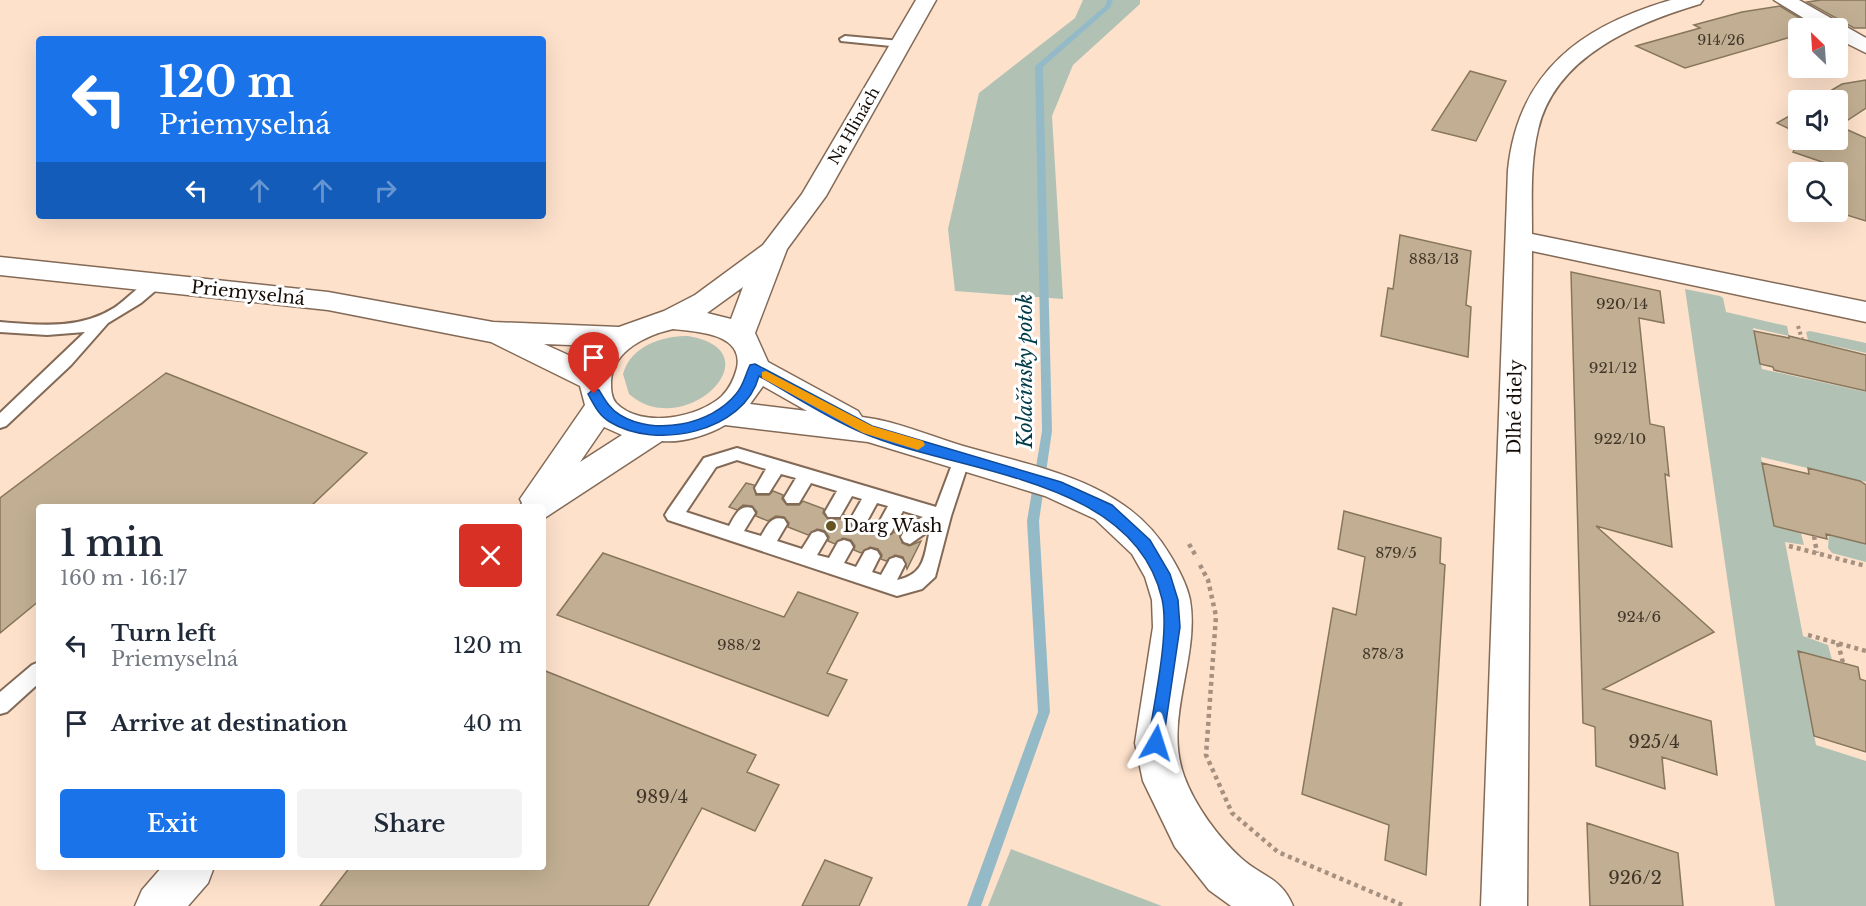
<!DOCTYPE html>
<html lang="en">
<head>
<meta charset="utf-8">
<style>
  :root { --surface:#fff; --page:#f2f2f3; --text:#1f2937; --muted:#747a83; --accent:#1a73e8 }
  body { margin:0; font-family:"Libre Baskerville",serif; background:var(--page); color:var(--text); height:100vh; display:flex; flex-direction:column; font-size:22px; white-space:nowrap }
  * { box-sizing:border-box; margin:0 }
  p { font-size:20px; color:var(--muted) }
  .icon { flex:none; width:33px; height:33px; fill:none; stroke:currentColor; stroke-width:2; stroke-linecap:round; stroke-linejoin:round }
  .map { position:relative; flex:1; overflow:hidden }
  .side { position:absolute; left:36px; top:504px; width:510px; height:366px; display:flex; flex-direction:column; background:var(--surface); border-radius:6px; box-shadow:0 6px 24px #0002 }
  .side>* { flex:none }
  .top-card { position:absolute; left:36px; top:36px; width:510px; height:183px; border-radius:6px; box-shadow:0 6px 24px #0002; background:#1a73e8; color:#fff; overflow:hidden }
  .needle { width:39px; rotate:335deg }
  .tools { position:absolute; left:1788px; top:18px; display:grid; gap:12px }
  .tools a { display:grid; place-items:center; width:60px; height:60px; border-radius:6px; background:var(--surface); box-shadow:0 6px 24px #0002; font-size:30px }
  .pin { position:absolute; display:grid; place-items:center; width:51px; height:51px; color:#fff; margin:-62px -26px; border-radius:50% 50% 50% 0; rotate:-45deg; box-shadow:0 0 6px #0007 }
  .pin .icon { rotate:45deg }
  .me { position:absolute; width:66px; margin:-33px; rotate:6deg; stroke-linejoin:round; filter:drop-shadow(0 0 4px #0008) }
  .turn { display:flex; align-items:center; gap:21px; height:126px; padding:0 24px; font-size:27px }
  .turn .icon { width:78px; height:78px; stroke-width:2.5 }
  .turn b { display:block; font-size:42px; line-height:51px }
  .lanes { display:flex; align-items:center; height:57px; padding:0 24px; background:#0003; justify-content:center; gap:30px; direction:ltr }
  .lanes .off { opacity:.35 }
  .round { display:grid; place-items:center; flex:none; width:63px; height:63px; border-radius:6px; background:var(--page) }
  .head { display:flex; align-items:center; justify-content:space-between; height:102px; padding:0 24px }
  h1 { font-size:36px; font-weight:600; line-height:45px }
  .cta { display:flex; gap:12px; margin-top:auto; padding:12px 24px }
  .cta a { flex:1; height:69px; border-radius:6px; background:var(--accent); color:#fff; font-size:24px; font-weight:600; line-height:69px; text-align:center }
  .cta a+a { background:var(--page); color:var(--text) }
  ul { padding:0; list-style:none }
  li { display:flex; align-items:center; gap:18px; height:78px; padding:0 24px }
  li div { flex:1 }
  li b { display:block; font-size:22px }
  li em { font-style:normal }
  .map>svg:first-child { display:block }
  .green { fill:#b1c2b5 }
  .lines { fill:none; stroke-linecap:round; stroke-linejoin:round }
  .stream { fill:#95bac7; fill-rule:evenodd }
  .building { fill:#c2af93; stroke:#87765c; stroke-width:1.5 }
  .service-casing { stroke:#836a57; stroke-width:4 }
  .minor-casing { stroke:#836a57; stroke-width:3 }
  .path-far1 { stroke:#a69181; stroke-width:4; stroke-dasharray:3 3; stroke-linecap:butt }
  .path { stroke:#a69181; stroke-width:4.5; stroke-dasharray:4 4; stroke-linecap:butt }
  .service { fill:#fff; fill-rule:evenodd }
  .minor { fill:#fff; fill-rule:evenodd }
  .route { fill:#1a73e8; stroke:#114b97; stroke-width:1.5 }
  .slow { fill:#f59e0b }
  .poi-dot { fill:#655522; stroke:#fff; stroke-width:2 }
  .labels { text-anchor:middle; stroke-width:6; stroke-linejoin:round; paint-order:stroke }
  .far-number-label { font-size:14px; fill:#403528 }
  .far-street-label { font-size:15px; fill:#150c05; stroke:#fff }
  .number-label { font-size:15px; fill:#403528 }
  .street-label { font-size:18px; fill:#150c05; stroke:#fff }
  .poi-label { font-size:18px; fill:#150c05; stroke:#fff; text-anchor:start }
  .near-number-label { font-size:18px; fill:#403528 }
  .water-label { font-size:20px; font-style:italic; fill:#023b4a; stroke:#fff }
</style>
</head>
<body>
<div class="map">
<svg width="1866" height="906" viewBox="0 0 1866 906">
  <rect width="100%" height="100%" fill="#fde1cb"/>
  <path class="green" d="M1083,0H1140V4L1073,65L1052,116L1063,299L955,291L948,229L979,93L1075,18Z
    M1685,289L1720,296L1723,298L1726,312L1787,326L1789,336L1753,328L1762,369L1866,392V482L1761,457L1774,526L1801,533L1804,545L1785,542L1803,636L1828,645L1832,660L1798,651L1816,745L1866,761V906H1775Z
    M1810,331L1866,343V353L1808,340L1806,332Z
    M688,336C778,351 684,443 629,394L623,374C631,346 661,336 688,336Z
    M1829,533L1866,544V562L1832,553L1828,548Z
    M1011,849L1162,906H988Z"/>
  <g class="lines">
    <path class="stream" d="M1107,0H1113L1110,8L1043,67L1052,431L1039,521L1050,712L981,906H967L1038,712L1027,521L1042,431L1035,66L1105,6Z"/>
  </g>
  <path class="building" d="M1821,0H1866V28H1854L1807,2Z
    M1780,6L1816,28H1798V35L1685,68L1636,46L1700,28L1694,25L1742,12Z
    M1470,71L1506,81L1476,141L1432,130Z
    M1866,80V108L1839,126L1866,138V221L1837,212L1838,172H1825L1828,164L1793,152L1799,140H1838V100H1815L1842,84Z
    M1798,111V133L1777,123Z
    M1400,235L1471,251L1466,305L1471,307L1468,357L1381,336L1388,288L1393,289Z
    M1571,272L1660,291L1664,323L1639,318L1650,424L1664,427L1669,476L1665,474L1672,547L1596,526L1714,632L1603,689L1711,721L1717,775L1662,757L1665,789L1596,766L1595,727L1583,723Z
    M1754,331L1789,338V336L1866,355V391L1774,370L1773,367L1760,364Z
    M166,373L367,453L310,507H39V601L0,633V498Z
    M1762,463L1809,474L1808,468L1860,481L1866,485V544L1826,534L1827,539L1774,526Z
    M746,483L754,485L756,495H769L773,491L783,495L782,499L787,505H799L803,501L824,509L823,513L828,519H840L844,515L849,517L848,521L853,527H865L868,523L875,525L877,534L884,537L894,532L900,534L902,543L909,546L921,541L907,569L903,557L895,555L886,561L881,559L882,555L878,549L870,547L861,553L854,550L855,546L851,540L843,538L835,544L828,541L829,537L825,531L817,529L808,535L788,527L789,523L784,517L776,516L768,521L756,516L757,512L752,506L743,505L737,510L729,507Z
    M1344,511L1441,538L1440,563L1445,565L1426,875L1385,860L1389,825L1302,794L1333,608L1356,615L1365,557L1338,549Z
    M603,553L784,617L798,592L858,613L827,673L847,680L828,716L557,615Z
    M1798,651L1858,667L1860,679L1866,681V752L1814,736Z
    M543,670L756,755L747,772L779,785L755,831L702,808L648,906H320L350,867H543Z
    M1587,823L1678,853L1683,906H1590Z
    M825,860L872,878L859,906H802Z"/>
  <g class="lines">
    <g class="service-casing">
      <path id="service" d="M845,36L901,41L906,44L901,47L841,41L840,39Z
        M156,278L161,280L163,283L161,286L141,303L108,323L71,365L6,426L0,428V413L85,332L47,335L0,332V322C39,325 79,330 114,308C127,300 141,282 156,278Z
        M737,448L936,507L956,454H968L970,458L951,516L935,577L922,589L897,596L668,520L665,515L668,510L704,458ZM737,460L766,469L755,488L757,493H769L781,474L796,478L784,498L787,503H799L811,483L837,491L825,512L828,517H840L852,496L862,499L850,520L853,525H865L877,503L888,506L876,528L879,533L885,535L891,533L903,511L923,517L907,525L901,537L904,542L910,544L930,530C924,555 926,574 897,580L905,564L902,559L896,557L890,559L881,575L872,572L880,556L877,551L871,549L865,551L856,567L844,563L853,547L850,542L844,540L838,542L829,558L817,555L827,538L824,533L818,531L812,533L802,549L777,541L787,524L784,519C771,515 767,526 761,536L744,531L755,513L752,508C739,504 735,516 729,526L686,512L716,467Z
        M39,662V683L7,712L0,714V692L32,665Z"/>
    </g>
    <g class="minor-casing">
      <path id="minor" d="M916,0H936L826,196L787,249L755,333L768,362L858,411L862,417C896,421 930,436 963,446C1039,468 1127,481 1170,555C1178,568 1187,585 1190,600C1200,658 1163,719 1184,776C1195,806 1218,837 1241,858C1262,877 1281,877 1293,906H1231L1209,890L1175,847L1143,781L1135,743L1153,627L1152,600L1145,577L1132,554L1095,519L1045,496L868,442L725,425C709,435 682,443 662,441L543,519V507H520L522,503L520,499L585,405L580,386L491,342L328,310L0,275V257L328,292L493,322L619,327L664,311L695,295L763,245L802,194ZM743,287L731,319L707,313ZM673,329C697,332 744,333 737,368C734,379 730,388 722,396C698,418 641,429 616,403C611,397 611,389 611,381C613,350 647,335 673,329ZM544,344L597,346L586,363ZM763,386L807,411L750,404ZM604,427L622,435L580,462Z
        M1671,0H1703L1700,4C1636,23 1555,56 1538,130C1530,164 1532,200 1532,234L1866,302V322L1532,251L1527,906H1481L1508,170C1518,72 1581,26 1671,0Z
        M1774,0H1799L1866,38V53L1838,39V28H1820Z
        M162,867H214L208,883L188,906H135L142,890Z"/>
    </g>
    <path class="path-far1" d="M1798,326L1802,339"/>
    <path class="path" d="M1814,536L1817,553
      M1189,544L1197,558
      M1789,546L1866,566
      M1200,565L1208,580L1216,616L1206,755L1232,813L1278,852L1405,906
      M1808,635L1866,651
      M1838,643L1843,663"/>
    <use href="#service" class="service"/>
    <use href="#minor" class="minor"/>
  </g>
  <path class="route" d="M755,364L872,426L1061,482L1112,505L1150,540L1170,574L1178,600L1180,627L1162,749L1156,751L1150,749L1148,743C1153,707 1170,633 1162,599C1134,476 959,474 863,433C827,418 793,395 759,376C744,433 655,450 610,422C599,416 594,405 588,394L594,389L599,390C605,400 610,409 620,415C654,436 711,425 736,394C744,385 745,375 750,365Z"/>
  <path class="slow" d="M766,371L872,426L923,441L925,445L918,450L863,433L762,378V372Z"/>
  <circle class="poi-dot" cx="831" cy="526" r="6"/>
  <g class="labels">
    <g class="far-number-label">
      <text x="1721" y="45">914/26</text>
    </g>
    <g class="far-street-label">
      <text transform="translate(854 126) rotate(-60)" y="5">Na Hlinách</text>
    </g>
    <g class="number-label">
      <text x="1434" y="264">883/13</text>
      <text x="1622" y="309">920/14</text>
      <text x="1613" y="373">921/12</text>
      <text x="1620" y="444">922/10</text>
      <text x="1396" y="558">879/5</text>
      <text x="1639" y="622">924/6</text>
      <text x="739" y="650">988/2</text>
      <text x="1383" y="659">878/3</text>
    </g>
    <g class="street-label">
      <text transform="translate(248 293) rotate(6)" y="6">Priemyselná</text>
      <text transform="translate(1515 407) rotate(-89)" y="6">Dlhé diely</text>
    </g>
    <g class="poi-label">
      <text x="843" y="532">Darg Wash</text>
    </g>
    <g class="near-number-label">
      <text x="1654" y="748">925/4</text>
      <text x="662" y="803">989/4</text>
      <text x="1635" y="884">926/2</text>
    </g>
    <g class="water-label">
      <text transform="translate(1025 371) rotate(-90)" y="7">Kolačínsky potok</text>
    </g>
  </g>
</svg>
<div class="tools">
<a><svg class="needle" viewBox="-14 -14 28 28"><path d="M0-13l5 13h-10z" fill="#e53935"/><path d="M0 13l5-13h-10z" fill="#747a83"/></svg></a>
<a><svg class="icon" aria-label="sound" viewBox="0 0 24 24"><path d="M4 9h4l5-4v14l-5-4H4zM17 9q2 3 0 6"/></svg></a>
<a><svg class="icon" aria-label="search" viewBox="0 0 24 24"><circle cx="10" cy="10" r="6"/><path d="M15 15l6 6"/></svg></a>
</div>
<div class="pin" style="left:594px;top:394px;background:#d93025"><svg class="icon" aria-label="arrive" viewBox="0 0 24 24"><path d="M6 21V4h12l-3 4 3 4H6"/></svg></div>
<svg class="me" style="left:1156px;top:743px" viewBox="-20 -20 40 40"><path d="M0-17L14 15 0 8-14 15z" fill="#1a73e8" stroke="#fff" stroke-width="4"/></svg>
<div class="top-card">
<div class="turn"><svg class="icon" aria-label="left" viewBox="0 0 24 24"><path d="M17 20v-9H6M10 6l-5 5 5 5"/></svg><div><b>120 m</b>Priemyselná</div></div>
<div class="lanes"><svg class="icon" aria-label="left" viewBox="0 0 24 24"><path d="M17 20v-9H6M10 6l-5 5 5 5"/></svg><svg class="icon off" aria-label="ahead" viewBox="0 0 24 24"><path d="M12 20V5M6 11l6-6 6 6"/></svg><svg class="icon off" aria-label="ahead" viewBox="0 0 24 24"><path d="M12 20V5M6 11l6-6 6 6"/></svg><svg class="icon off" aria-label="right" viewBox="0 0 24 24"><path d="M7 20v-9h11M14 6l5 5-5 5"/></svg></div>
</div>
<section class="side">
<div class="head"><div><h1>1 min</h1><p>160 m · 16:17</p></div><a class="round" style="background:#d93025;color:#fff"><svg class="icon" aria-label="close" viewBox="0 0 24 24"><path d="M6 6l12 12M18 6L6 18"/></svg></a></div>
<ul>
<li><svg class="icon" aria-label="left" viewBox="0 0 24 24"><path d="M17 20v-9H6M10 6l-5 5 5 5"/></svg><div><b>Turn left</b><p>Priemyselná</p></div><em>120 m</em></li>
<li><svg class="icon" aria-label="arrive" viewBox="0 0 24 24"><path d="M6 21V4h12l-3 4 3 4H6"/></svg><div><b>Arrive at destination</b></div><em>40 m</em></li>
</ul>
<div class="cta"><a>Exit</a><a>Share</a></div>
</section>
</div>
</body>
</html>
